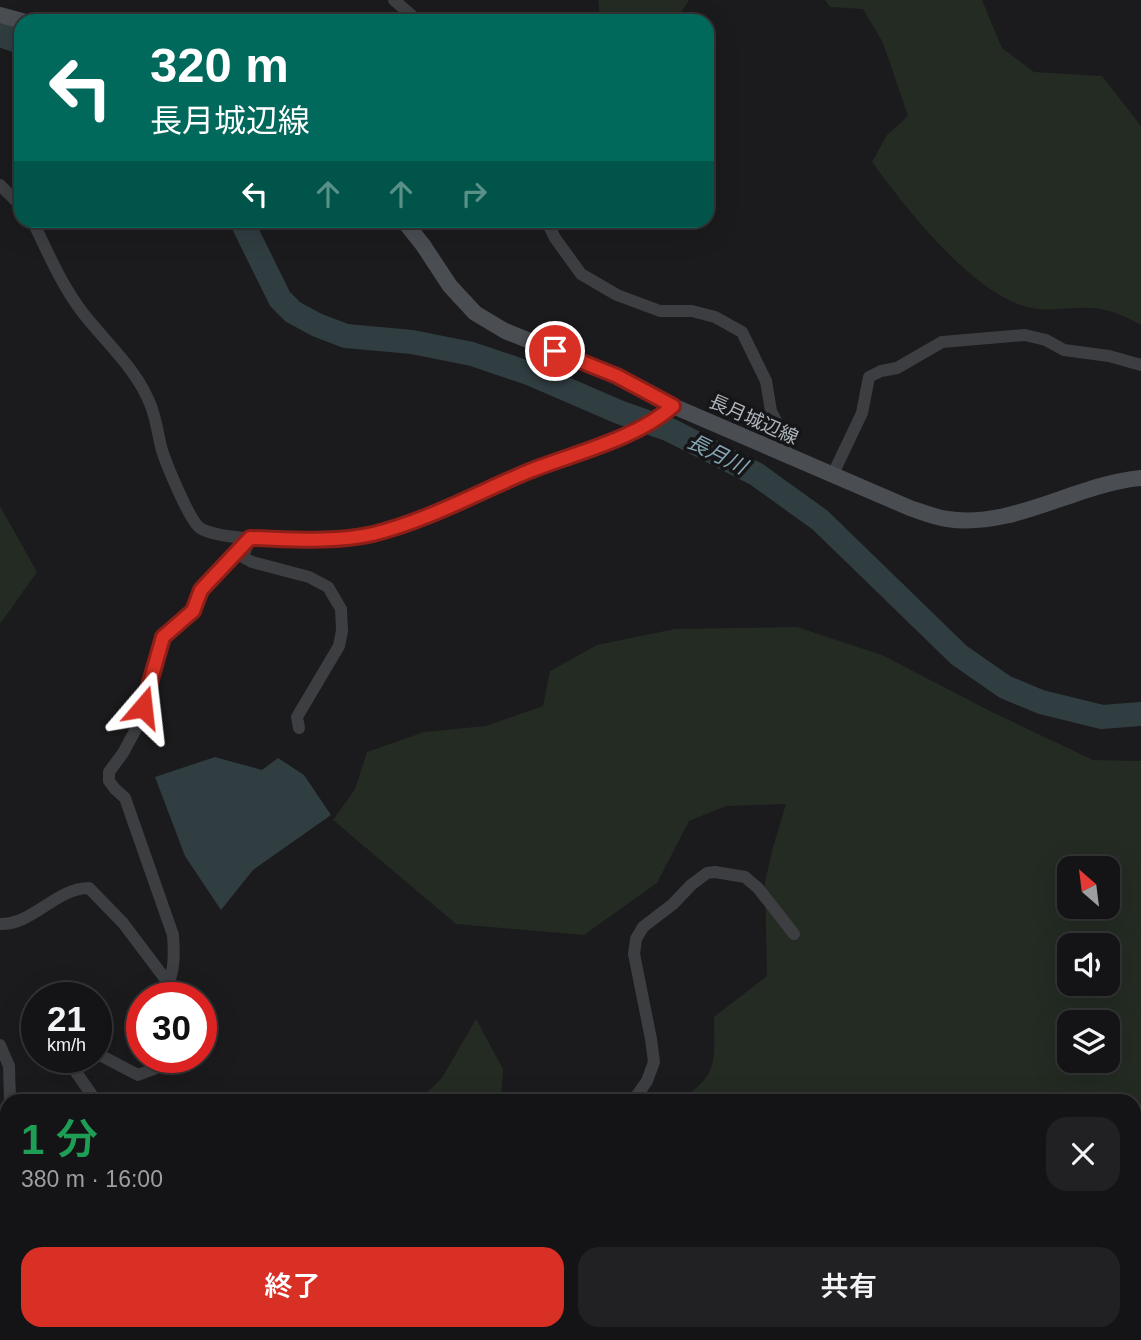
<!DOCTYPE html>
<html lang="ja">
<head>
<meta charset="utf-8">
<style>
  :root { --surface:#141416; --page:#212123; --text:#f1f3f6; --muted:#9d9ea1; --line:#333335; --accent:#d93025 }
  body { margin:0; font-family:Arial,"Noto Sans JP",sans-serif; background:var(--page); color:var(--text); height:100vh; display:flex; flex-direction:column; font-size:26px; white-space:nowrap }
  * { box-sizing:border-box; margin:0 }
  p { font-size:23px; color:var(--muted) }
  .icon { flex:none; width:38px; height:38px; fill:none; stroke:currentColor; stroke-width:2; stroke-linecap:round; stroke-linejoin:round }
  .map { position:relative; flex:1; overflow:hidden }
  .side { position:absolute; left:0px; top:1094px; width:1141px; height:247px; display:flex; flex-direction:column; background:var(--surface); border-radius:21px 21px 0 0; box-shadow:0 7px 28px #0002,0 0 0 2px var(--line) }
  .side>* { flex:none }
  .top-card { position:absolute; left:14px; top:14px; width:700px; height:214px; border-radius:21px; box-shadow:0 7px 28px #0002,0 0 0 2px var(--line); background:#00695c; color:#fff; overflow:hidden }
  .needle { width:46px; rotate:332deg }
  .fabs { position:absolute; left:1057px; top:856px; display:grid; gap:14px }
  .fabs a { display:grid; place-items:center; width:63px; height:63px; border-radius:14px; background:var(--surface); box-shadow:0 7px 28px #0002,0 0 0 2px var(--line); font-size:35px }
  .speed { position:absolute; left:21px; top:982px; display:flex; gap:14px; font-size:35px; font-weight:700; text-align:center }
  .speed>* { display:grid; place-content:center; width:91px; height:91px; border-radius:50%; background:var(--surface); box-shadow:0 7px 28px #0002,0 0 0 2px var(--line); line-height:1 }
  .speed small { font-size:18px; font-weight:400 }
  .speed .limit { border:10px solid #d22; background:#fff; color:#111 }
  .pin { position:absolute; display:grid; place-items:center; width:60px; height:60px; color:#fff; margin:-30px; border:4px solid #fff; border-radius:50%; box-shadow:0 2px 7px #0007 }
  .me { position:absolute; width:77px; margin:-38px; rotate:17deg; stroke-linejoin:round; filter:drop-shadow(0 0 5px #0008) }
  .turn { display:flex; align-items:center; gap:24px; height:147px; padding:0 21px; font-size:32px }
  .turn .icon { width:91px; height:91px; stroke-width:2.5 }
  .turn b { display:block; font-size:49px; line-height:60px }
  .lanes { display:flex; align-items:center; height:66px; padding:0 21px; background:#0003; justify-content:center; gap:35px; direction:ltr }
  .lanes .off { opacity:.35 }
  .round { display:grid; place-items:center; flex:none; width:74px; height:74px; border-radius:21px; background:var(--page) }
  .summary { display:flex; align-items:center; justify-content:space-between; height:119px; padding:0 21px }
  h1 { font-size:42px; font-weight:600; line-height:52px; color:#1e9e55 }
  .action { display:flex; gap:14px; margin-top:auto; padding:14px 21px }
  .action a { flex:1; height:80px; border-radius:21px; background:var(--accent); color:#fff; font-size:28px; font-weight:600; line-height:80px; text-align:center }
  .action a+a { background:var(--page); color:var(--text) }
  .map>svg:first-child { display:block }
  .green { fill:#232b23; fill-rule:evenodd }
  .water { fill:#303d41 }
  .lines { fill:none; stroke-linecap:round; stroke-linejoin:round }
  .river { stroke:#303d41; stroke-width:24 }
  .street { stroke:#3c3e42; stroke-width:12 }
  .secondary { stroke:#4a4d52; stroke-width:16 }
  .route-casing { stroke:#8d1f18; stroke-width:18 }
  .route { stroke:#d93025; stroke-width:12 }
  .labels { text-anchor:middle; stroke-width:7; stroke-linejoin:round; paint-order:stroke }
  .street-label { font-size:19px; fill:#aeb5bc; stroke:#161618 }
  .water-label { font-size:21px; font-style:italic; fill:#86a7b6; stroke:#161618 }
</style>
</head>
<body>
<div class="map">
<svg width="1141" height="1340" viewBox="0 0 1141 1340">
  <rect width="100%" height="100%" fill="#1b1b1d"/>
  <path class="green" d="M598,0H689L676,21H600Z
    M825,0H982L1002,48L1034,72L1102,76L1141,126V325C1127,317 1107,308 1090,308C1070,307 1052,312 1032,308C974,297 906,208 872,162L887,135L908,116L883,43L863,9L830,7Z
    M0,506L37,572L0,624Z
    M797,627L882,655L992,712L1093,760L1141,761V1340H847L834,1334H1134V1101H679C720,1074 714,1062 714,1017L767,976L765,882L773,847L786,804L726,806L689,821L657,883L584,935L456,924L333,820L355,789L367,752L424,732L486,726L543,706L550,671L597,645L675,629ZM1069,868H1108V906H1069ZM1069,945H1108V984H1069ZM1069,1022H1108V1060H1069Z
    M476,1019L503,1069L501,1101H418L442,1078Z
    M0,1111L7,1121V1258L0,1268Z
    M189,1334H764L763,1340H185Z"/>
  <path class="water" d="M215,757L262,770L278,758L304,775L331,815L253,870L221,910L185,856L155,777Z"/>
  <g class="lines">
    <path class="river" d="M0,35L21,42
      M241,220L280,299L293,312L317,325L346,336L412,342L472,354L531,374L619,412L670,430L756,474L820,520L959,655L1005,687L1041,702L1102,717L1141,714"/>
    <path class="street" d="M394,0L418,21
      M0,185L21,206
      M32,220C48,252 61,285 83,313C107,344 137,369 151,406C156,419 158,434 161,447C165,461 189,520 200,528C224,544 342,541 373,534C427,521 478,492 530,471C575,453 636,439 673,406
      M546,220L555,238L581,274L617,295L660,311H692L715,317L742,332L766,381L771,411L782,433L789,458
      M832,476L862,413L869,377L881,371L897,368L942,342L1025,335L1046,340L1064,350L1109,356L1141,365
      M248,543L243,557L252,562L309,577L328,587L341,609L342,631L339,646L297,717L299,728
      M0,924C33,925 56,888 89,888L123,923L169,984
      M162,998C174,974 175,962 173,935L125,798L115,789L109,781V772L123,753L136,729L151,686L163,637L193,611L201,590L250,538
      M0,1045L9,1066L10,1101
      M96,1053L138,1075L154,1069L159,1057
      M77,1057L76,1072L96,1101
      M633,1101L647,1081L654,1062L651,1039L634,954L636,939L643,927L673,904L691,885L707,873L715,872L745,877L758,888L794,934
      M0,1236L7,1245
      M633,1334L634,1340
      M55,1340L69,1334"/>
    <path class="secondary" d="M0,15L22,21
      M403,220L423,245L450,286L475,313L505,331L617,376L673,406L910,508C922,512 934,517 947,519C1014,529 1075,484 1141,478"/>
  </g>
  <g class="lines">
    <g class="route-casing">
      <path id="route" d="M143,707L163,637L193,611L201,590L250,538C290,539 333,543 373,534C426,521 477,493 527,472C574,453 635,440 673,406L617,376L555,351"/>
    </g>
    <use href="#route" class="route"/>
  </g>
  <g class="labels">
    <g class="street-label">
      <text transform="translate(754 419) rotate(24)" y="7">長月城辺線</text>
    </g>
    <g class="water-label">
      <text transform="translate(717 454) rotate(27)" y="7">長月川</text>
    </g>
  </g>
</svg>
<div class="fabs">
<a><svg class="needle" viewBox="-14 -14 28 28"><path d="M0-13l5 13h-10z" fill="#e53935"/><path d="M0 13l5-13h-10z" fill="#9d9ea1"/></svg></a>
<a><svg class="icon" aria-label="sound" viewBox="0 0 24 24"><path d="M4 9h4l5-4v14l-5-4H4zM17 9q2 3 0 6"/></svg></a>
<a><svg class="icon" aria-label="layers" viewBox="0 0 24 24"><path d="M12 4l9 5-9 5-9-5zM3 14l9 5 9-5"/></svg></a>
</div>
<div class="speed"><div>21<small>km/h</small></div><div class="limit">30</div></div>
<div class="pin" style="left:555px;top:351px;background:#d93025"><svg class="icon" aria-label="arrive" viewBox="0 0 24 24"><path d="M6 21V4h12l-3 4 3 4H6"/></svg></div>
<svg class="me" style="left:143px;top:707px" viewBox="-20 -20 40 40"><path d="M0-17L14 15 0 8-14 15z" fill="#d93025" stroke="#fff" stroke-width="4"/></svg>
<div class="top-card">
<div class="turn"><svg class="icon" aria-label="left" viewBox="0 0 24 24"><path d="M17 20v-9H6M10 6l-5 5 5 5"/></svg><div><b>320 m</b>長月城辺線</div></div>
<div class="lanes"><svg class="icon" aria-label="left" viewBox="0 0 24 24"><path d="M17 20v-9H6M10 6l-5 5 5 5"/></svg><svg class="icon off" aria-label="ahead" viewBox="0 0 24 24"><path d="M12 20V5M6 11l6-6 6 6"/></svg><svg class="icon off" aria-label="ahead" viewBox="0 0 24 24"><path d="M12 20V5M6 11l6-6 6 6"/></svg><svg class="icon off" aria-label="right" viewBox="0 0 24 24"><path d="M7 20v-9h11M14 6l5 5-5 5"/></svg></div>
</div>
<section class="side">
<div class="summary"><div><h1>1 分</h1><p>380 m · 16:00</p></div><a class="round"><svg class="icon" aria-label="close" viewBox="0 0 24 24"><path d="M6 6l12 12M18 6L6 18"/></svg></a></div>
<div class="action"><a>終了</a><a>共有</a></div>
</section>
</div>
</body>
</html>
